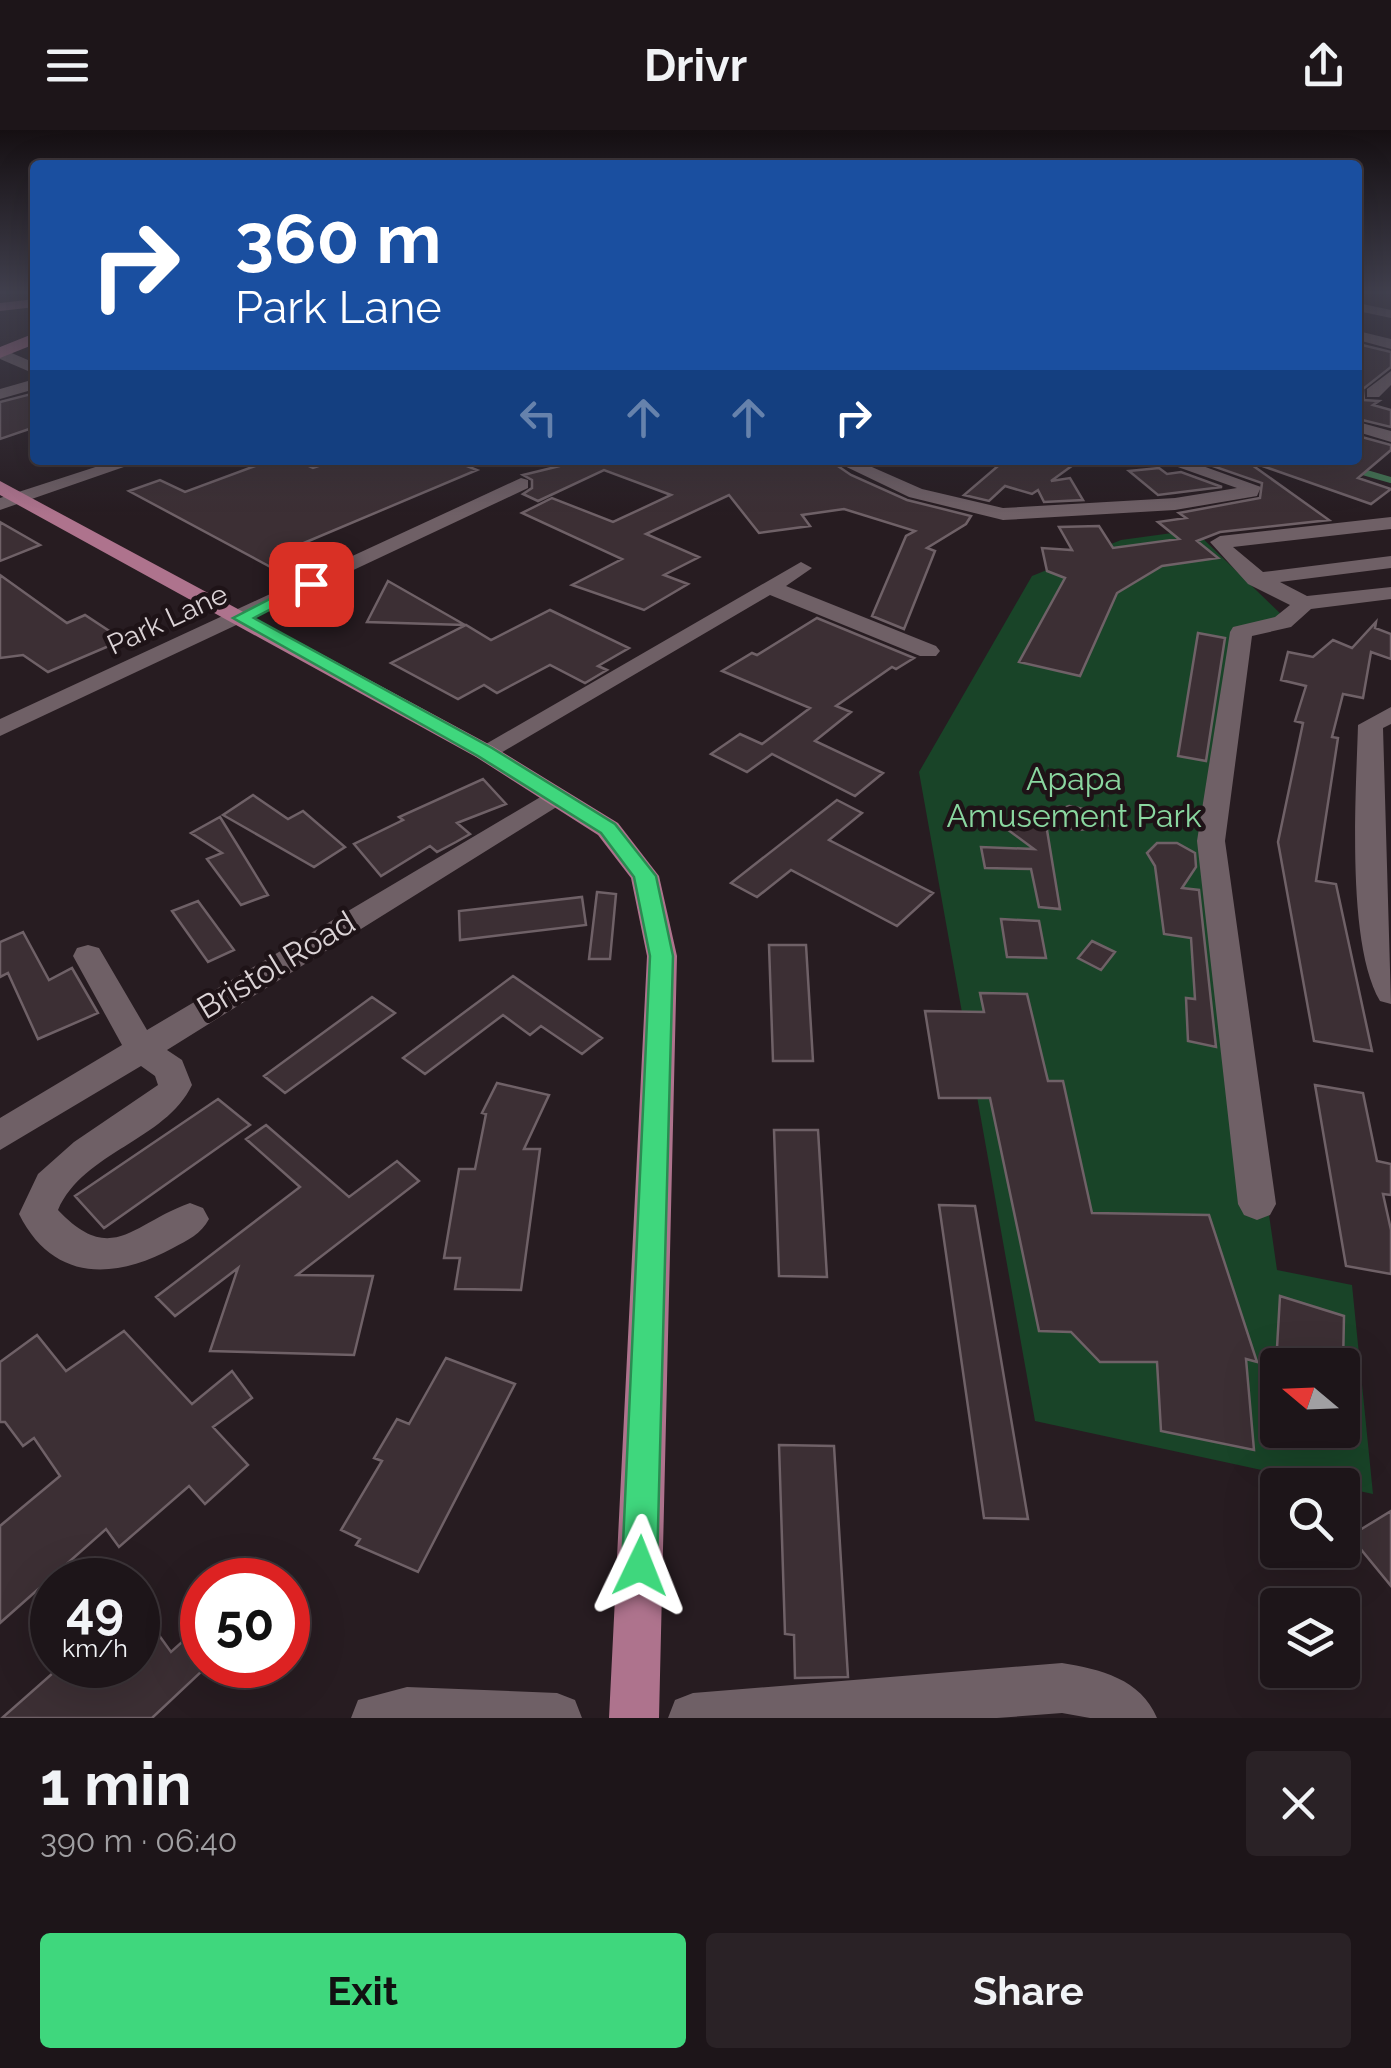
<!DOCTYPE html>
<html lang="en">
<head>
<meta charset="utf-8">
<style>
  :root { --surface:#1d1519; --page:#2a2226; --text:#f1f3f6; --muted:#a09fa2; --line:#3b3438; --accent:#3fd77d }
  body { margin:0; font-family:Raleway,sans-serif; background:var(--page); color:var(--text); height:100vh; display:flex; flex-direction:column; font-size:38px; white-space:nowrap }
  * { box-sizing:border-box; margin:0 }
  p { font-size:32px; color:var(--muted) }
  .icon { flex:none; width:55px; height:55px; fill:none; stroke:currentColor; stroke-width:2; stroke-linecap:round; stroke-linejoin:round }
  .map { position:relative; height:1588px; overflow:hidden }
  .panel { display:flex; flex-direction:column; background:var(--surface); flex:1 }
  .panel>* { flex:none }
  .top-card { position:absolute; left:30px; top:30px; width:1332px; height:305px; border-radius:10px; box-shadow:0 10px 40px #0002,0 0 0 2px var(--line); background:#1a4fa0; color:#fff; overflow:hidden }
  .needle { width:65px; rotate:289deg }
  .fabs { position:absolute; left:1260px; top:1218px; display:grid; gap:20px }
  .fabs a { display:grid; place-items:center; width:100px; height:100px; border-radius:10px; background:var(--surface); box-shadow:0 10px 40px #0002,0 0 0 2px var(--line); font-size:50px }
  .speed { position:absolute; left:30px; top:1428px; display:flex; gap:20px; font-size:50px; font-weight:700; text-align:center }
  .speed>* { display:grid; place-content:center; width:130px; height:130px; border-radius:50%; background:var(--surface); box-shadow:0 10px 40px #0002,0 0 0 2px var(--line); line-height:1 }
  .speed small { font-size:25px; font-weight:400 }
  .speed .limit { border:15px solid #d22; background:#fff; color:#111 }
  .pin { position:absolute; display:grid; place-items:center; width:85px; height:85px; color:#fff; margin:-42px; border-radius:20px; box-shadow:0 5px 15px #0006 }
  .me { position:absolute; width:110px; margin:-55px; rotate:2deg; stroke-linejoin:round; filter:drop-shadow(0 0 8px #0008) }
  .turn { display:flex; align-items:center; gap:35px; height:210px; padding:0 40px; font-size:45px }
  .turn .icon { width:130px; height:130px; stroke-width:2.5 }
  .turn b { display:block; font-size:70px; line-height:85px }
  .lanes { display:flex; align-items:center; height:95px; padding:0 40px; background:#0003; justify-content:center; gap:50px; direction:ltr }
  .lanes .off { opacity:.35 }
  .round { display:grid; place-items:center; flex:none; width:105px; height:105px; border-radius:10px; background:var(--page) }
  .headline { display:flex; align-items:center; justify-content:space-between; height:170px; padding:0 40px }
  h1 { font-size:60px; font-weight:700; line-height:75px }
  .cta { display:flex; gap:20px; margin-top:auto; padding:20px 40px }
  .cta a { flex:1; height:115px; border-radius:10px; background:var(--accent); color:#111; font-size:40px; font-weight:700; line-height:115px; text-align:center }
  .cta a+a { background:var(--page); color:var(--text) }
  header { display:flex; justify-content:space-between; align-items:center; height:130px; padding:0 40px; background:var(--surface); font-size:45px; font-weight:700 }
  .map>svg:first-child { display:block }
  .green { fill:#194428; fill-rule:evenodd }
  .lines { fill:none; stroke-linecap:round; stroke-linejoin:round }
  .stream { stroke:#407350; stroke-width:6 }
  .building { fill:#3c2f34; stroke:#6f6167; stroke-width:2.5 }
  .minor { fill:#6f6066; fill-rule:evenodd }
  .major { fill:#ae738d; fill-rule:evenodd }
  .route { fill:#3fd77d; stroke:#298c51; stroke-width:2.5 }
  .labels { text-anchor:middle; stroke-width:9; stroke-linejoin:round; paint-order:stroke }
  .far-street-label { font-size:28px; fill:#dbd3d6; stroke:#1e1317 }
  .park-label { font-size:32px; fill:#8ad7a0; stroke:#1e1317 }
  .street-label { font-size:32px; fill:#dbd3d6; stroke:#1e1317 }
</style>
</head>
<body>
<header><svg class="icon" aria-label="menu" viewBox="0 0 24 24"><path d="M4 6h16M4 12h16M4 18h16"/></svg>Drivr<svg class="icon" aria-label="share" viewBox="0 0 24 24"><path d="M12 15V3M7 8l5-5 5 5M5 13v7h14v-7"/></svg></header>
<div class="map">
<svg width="1391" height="1588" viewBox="0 0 1391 1588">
  <rect width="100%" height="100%" fill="#271c21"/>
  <path class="green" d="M1194,400L1287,490L1248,497L1216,718L1277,1140L1352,1155L1373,1364L1035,1291L919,642L1032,446L1121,410ZM1278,1235H1342V1300H1278Z"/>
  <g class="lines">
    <path class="stream" d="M1356,340L1391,350"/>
  </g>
  <path class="building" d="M1358,214L1391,222V237L1363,259L1364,270L1379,271L1373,275L1391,280V297L1358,289Z
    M35,263V297L0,309V272Z
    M1358,306L1391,315V320L1358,348L1391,359L1371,374L1254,333L1255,330H1358Z
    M271,330H296L313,338L336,330H452L477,340L292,418L324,435L293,449L129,361L160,350L185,362Z
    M584,330H829L851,345L907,370L971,386L966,394L927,418L935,421L904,499L872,486L906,406L915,401L844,379L802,385L810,396L759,403L729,365L646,404L699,427L664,445L688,454L644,480L572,455L622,429L522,383L552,368L613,392L671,365L604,340L538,371L523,364L532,358V350L523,345Z
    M1005,330H1080L1051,351L1070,348L1083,370L1044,372L1038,360L1032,364L1005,356L989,371L964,365Z
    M1209,330H1245L1329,390L1220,402L1197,411L1218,428L1162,436L1117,463L1080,546L1019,532L1065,448L1047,441L1042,418L1072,420L1059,397L1099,396L1113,418L1179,409L1158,392L1186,388L1179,383L1260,368L1262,353L1204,333Z
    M1159,338L1167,344L1181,342L1222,357L1158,365L1129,341Z
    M0,392L40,415L0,431Z
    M0,445L67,493L85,485L123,510L48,542L23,525L0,528Z
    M388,451L465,495L367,492Z
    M550,480L629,518L598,536L607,540L585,553L550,535L497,563L484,555L458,569L391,533L466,495L491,510Z
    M817,488L914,528L896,539L892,537L836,576L851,582L815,611L883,643L855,666L772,624L747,642L711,624L740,604L762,614L810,578L722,541L752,523L757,525Z
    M1376,492L1375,498L1391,504V529L1371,522L1363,568L1343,564L1332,607L1338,608L1316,751L1336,754L1372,921L1314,911L1278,712L1303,593L1295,591L1306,556L1281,550L1288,522L1313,527L1333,510L1352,518Z
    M1198,503L1225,508L1206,631L1178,626Z
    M483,649L506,674L457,693L470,704L456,712L437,722L430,716L381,746L354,714L403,690L399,687Z
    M253,665L288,689L303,681L345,717L314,737L223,685Z
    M837,670L862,683L829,710L933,763L897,796L791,740L757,767L731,753Z
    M1069,676L1088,680L1108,696L1079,700L1046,694L1060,779L1039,777L1031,739L985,738L981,717L1034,719L1000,694L1045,685Z
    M220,687L238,716L268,765L241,775L207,729L222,723L191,703Z
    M1157,713H1177L1195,723L1196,737L1182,758L1199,760L1216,917L1188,911L1186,868L1195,869L1191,808L1164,804L1155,736L1147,723Z
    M597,762L616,764L610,829H589Z
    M582,767L586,795L460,810L459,781Z
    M198,771L234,820L208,832L172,781Z
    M1001,789L1039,791L1046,828L1007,827Z
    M23,802L49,850L72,838L98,883L38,909L8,843L0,847V812Z
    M1092,811L1115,822L1101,840L1078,828Z
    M769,815H806L813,931H773Z
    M513,846L602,908L582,924L541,896L530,905L503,885L425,944L403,928Z
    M980,863L1027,864L1048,951H1063L1092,1083L1209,1085L1257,1232L1246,1229L1254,1320L1161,1301L1157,1232H1100L1071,1202L1039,1201L990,968H939L925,881L984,882Z
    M372,867L395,883L285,963L264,946Z
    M497,953L549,965L524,1019H540L521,1160L455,1159L460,1128H444L459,1039H475L486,984L482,983Z
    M1315,955L1363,963L1377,1031L1391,1034V1065L1383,1064L1391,1100V1144L1346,1136Z
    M218,969L250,995L104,1098L75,1066Z
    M266,995L349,1067L397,1031L419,1051L297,1145L373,1146L354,1225L210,1221L238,1138L175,1186L156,1167L300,1057L246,1009Z
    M774,1000H818L827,1147L779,1146Z
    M939,1075L975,1076L1028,1389L984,1388Z
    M1280,1166L1344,1186L1343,1235H1276Z
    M124,1201L192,1274L232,1241L252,1268L213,1297L248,1335L205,1374L189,1356L119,1417L106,1399L0,1493V1396L60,1346L34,1308L23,1316L5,1292H0V1232L37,1205L66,1241Z
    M446,1228L515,1254L418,1442L356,1415L360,1409L341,1400L382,1331L374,1328L397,1289L409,1294Z
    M779,1315L834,1316L848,1547L795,1548L794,1505L785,1504Z
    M1391,1381V1456L1350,1406Z
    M138,1476L171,1522L202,1494V1541L152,1588H2L62,1535H138Z"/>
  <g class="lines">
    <path class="minor" d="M1358,173L1391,180V188L1358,181Z
      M1358,201L1391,209V219L1358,210Z
      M0,218L35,233V244L0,229Z
      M1391,241V255L1379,267H1367V259Z
      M35,249V259L0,269V259Z
      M1358,292L1391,301V312L1358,302Z
      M117,330H144L0,380V368Z
      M832,330H856L922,359L1003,378L1175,368L1237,358L1158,330H1186L1261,357L1257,366L1175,380L1003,390L909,367Z
      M521,348L528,350V358L0,606V589Z
      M1391,387V399L1233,417L1263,442L1391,426V438L1280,452L1307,466L1391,457V469L1311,479L1291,497L1252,506L1225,711L1276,1074L1270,1085L1257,1090L1244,1085L1238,1074L1197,711L1230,502L1233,497L1275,487L1290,475L1248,454L1210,412L1220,406Z
      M801,432L812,438L786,456L936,516L940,521L936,526H920L770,465L494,627H476L472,622Z
      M1391,577V594L1383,598L1391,874L1380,871C1346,813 1356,664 1358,595Z
      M554,659L563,661L567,667L563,673L167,920L182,930L192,955C165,1011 84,1021 58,1080C112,1137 133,1093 190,1073L203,1078L209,1089C201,1104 188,1110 173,1118C114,1150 53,1152 19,1084L38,1044L74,1012L158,955L155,946L141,936L0,1020V988L122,915L73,826L77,818L88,815L99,818L147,900Z
      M1062,1533C1100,1539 1141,1549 1157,1588H1090L1062,1583L997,1588H668L675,1570L693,1563Z
      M407,1557L557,1563L575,1570L582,1588H351L358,1570Z"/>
    <path class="major" d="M35,169V177L0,181V173Z
      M35,203V214L0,228V217Z
      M0,351L494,617L618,693L659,746L677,826L659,1588H609L647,826L631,748L598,705L476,627L0,365Z"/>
  </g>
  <linearGradient id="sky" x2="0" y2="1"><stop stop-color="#150f12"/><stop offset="0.42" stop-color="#41404e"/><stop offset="1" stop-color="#41404e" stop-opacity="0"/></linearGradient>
  <rect width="1391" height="386" fill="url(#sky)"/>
  <path class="route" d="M305,451L319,454L254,488L492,618L615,694L656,746L673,826L657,1436L652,1448L640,1453L627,1448L622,1436L650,826L634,747L601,703L478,626L233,488Z"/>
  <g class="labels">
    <g class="far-street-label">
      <text transform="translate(167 489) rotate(-25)" y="10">Park Lane</text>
    </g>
    <g class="park-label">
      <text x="1074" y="660">Apapa<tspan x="1074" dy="37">Amusement Park</tspan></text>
    </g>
    <g class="street-label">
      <text transform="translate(276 835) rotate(-31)" y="11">Bristol Road</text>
    </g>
  </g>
</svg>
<div class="fabs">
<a><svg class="needle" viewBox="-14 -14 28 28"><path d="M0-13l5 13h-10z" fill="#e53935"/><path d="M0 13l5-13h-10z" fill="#a09fa2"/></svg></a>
<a><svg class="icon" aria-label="search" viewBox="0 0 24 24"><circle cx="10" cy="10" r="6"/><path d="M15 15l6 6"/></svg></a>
<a><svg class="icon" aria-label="layers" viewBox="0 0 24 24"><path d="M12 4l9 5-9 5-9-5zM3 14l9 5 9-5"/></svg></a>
</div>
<div class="speed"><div>49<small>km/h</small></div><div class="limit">50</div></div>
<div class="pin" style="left:311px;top:454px;background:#d93025"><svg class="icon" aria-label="arrive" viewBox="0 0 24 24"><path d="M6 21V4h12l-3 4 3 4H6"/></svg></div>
<svg class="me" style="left:640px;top:1436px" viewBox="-20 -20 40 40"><path d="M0-17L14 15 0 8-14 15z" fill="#3fd77d" stroke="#fff" stroke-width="4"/></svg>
<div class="top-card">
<div class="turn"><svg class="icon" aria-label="right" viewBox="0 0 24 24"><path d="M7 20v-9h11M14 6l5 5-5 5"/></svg><div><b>360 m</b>Park Lane</div></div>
<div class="lanes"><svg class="icon off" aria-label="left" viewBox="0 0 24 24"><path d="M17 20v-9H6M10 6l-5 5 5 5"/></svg><svg class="icon off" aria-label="ahead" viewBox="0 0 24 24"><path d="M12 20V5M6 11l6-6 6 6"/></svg><svg class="icon off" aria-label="ahead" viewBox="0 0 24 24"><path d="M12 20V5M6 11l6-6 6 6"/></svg><svg class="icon" aria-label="right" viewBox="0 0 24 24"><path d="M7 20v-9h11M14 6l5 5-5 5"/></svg></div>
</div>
</div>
<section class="panel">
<div class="headline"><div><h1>1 min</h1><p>390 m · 06:40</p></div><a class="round"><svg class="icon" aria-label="close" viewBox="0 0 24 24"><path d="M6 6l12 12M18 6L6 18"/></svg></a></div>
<div class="cta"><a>Exit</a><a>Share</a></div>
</section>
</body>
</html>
